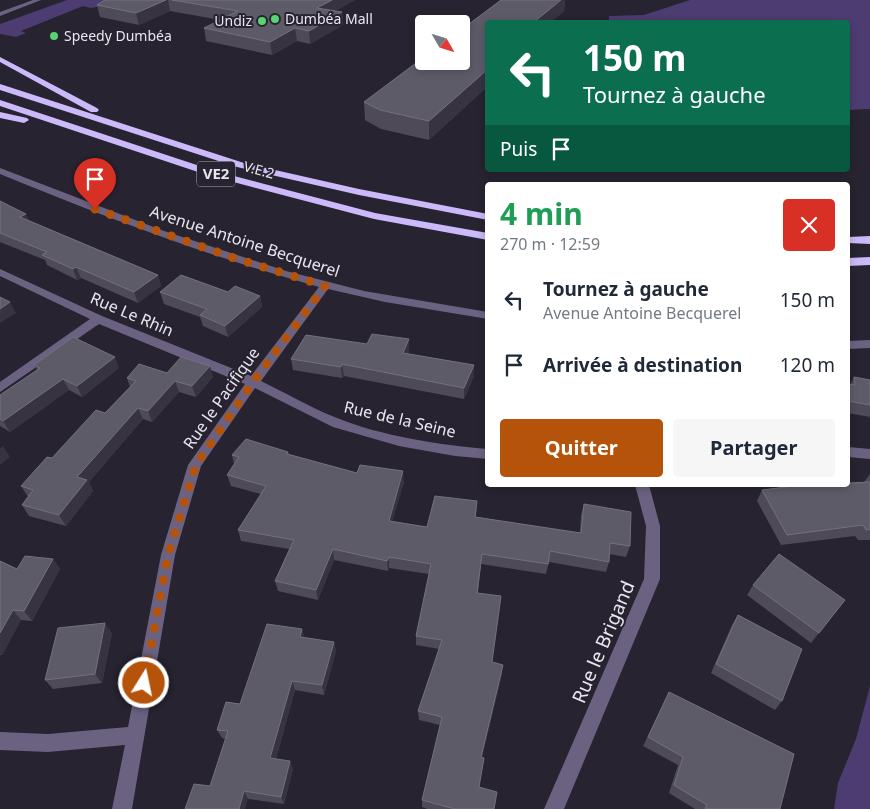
<!DOCTYPE html>
<html lang="fr">
<head>
<meta charset="utf-8">
<style>
  :root { --surface:#fff; --page:#f6f6f7; --text:#1f2937; --muted:#747a83; --accent:#b45309 }
  body { margin:0; font-family:"Noto Sans",sans-serif; background:var(--page); color:var(--text); height:100vh; display:flex; flex-direction:column; font-size:19px; white-space:nowrap }
  * { box-sizing:border-box; margin:0 }
  p { font-size:16px; color:var(--muted) }
  .icon { flex:none; width:28px; height:28px; fill:none; stroke:currentColor; stroke-width:2; stroke-linecap:round; stroke-linejoin:round }
  .map { position:relative; flex:1; overflow:hidden }
  .sheet { position:absolute; left:485px; top:182px; width:365px; height:305px; display:flex; flex-direction:column; background:var(--surface); border-radius:5px; box-shadow:0 2px 8px #0003 }
  .sheet>* { flex:none }
  .guide { position:absolute; left:485px; top:20px; width:365px; height:152px; border-radius:5px; box-shadow:0 2px 8px #0003; background:#0b6e4f; color:#fff; overflow:hidden }
  .needle { width:32px; rotate:129deg }
  .controls { position:absolute; left:415px; top:15px; display:grid; gap:10px }
  .controls a { display:grid; place-items:center; width:55px; height:55px; border-radius:5px; background:var(--surface); box-shadow:0 2px 8px #0003; font-size:25px }
  .pin { position:absolute; display:grid; place-items:center; width:42px; height:42px; color:#fff; margin:-51px -21px; border-radius:50% 50% 50% 0; rotate:-45deg; box-shadow:0 0 5px #0007 }
  .pin .icon { rotate:45deg }
  .me { position:absolute; width:55px; margin:-28px; rotate:10deg; stroke-linejoin:round; filter:drop-shadow(0 0 4px #0008) }
  .turn { display:flex; align-items:center; gap:18px; height:105px; padding:0 15px; font-size:22px }
  .turn .icon { width:65px; height:65px; stroke-width:2.5 }
  .turn b { display:block; font-size:35px; line-height:42px }
  .then { display:flex; align-items:center; height:48px; padding:0 15px; background:#0003; gap:10px; font-size:19px }
  .round { display:grid; place-items:center; flex:none; width:52px; height:52px; border-radius:5px; background:var(--page) }
  .head { display:flex; align-items:center; justify-content:space-between; height:85px; padding:0 15px }
  h1 { font-size:30px; font-weight:700; line-height:38px; color:#1e9e55 }
  .button { display:flex; gap:10px; margin-top:auto; padding:10px 15px }
  .button a { flex:1; height:58px; border-radius:5px; background:var(--accent); color:#fff; font-size:20px; font-weight:700; line-height:58px; text-align:center }
  .button a+a { background:var(--page); color:var(--text) }
  ul { padding:0; list-style:none }
  li { display:flex; align-items:center; gap:15px; height:65px; padding:0 15px }
  li div { flex:1 }
  li b { display:block; font-size:19px }
  li em { font-style:normal }
  .map>svg:first-child { display:block }
  .green { fill:#4d3c71 }
  .lines { fill:none; stroke-linecap:round; stroke-linejoin:round }
  .minor { fill:#6b6282; fill-rule:evenodd }
  .highway { fill:#cbb9f9; fill-rule:evenodd }
  .wall { fill:#4e4a58 }
  .shaded-wall { fill:#373341 }
  .building { fill:#5e5b69; stroke:#74707e }
  .route { stroke:#b45309; stroke-width:9; stroke-dasharray:0 16.2 }
  .poi-dot { fill:#58d570; stroke:#272330; stroke-width:2 }
  .labels { text-anchor:middle; stroke-width:4; stroke-linejoin:round; paint-order:stroke }
  .far-poi-label { font-size:14px; fill:#e8e6ef; stroke:#272330; text-anchor:start }
  .far-street-label { font-size:14px; fill:#e8e6ef; stroke:#272330 }
  .shield { fill:#272330; stroke:#aeacb6; stroke-width:1 }
  .shield-label { font-size:15px; font-weight:bold; fill:#e8e6ef }
  .street-label { font-size:16px; fill:#e8e6ef; stroke:#272330 }
  .near-street-label { font-size:19px; fill:#e8e6ef; stroke:#272330 }
</style>
</head>
<body>
<div class="map">
<svg width="870" height="809" viewBox="0 0 870 809">
  <rect width="100%" height="100%" fill="#272330"/>
  <path class="green" d="M67,0H106L108,5L91,8L83,6L21,31L26,33L16,37L0,34V24Z
    M690,0H870V109L848,110V22H609V16L644,15Z
    M870,686V809H834L838,783L856,739Z"/>
  <g class="lines">
    <path class="minor" d="M33,0H41L0,16V12Z
      M0,168L164,231L286,271L364,291L488,312V319L385,302L328,289L261,381C286,393 311,408 337,418C381,436 440,445 488,449V459L455,456L399,446L333,427L255,388L201,466L175,555L132,809H112L125,745L48,752L0,750V732L48,734L128,727L161,555L188,465L245,384L99,324L0,392V382L90,319L0,276V269L102,316L251,376L319,287C210,257 105,217 0,174Z
      M870,340V348L848,349V341Z
      M848,447L870,449V459L848,457Z
      M635,485H649L660,526V579L564,809H544L644,579L646,526Z"/>
    <path class="highway" d="M0,57L97,108L99,110L97,112H91L0,62Z
      M0,84L244,163L359,189L488,214V220L359,195L237,167L0,90Z
      M0,100L215,171L375,213L488,233V240L374,219L207,175L0,106Z
      M0,112L27,118L29,120L24,123L0,118Z
      M870,236V244L848,243V237Z
      M870,257V265L848,266V258Z"/>
  </g>
  <path class="wall" d="M105,0H355L335,11L342,12L343,25L310,44L297,41L272,55L206,41L204,28L220,20L170,11L139,25L100,17L97,5Z
    M501,0H565L564,12L488,22V86L429,140L381,129L365,120L364,102Z
    M0,201L30,221L158,275L161,286L138,303L81,278L77,280L47,265L45,260L0,242Z
    M160,292H228L260,296L262,307L228,337L203,326L200,317L164,304Z
    M409,350L408,354L474,365V376L464,399L344,376L342,378L293,370L291,359Z
    M34,365L119,368L82,397L69,390L10,432L0,426V395L37,370Z
    M167,373L213,377L196,397L179,392L152,422L143,419L89,482L93,491L66,526L29,516L22,505L28,497L21,486L105,413L130,387L127,378Z
    M854,377L870,380V417L848,413V384L850,385Z
    M288,452L289,454L357,473L404,482L392,521L427,527L477,501L476,517L580,533L581,515L584,504L630,546L626,557L609,554V562L606,572L549,562L546,574L481,564L478,593L492,662L502,674L482,757L484,758L479,787L494,809H427L422,807V800L440,725L419,720L418,711L439,649L416,645V636L429,574L389,568L388,571L334,560L318,600L278,591L275,581L289,549L241,541L238,530L261,494L231,486L227,475L234,464L232,455Z
    M870,474V540H858L855,536L781,545L757,501L762,490L864,482Z
    M53,559L60,569L32,621L21,620L2,655H0V561L17,569Z
    M753,585L845,600L811,643L747,595Z
    M738,615L782,701L775,710L711,673L732,625Z
    M302,629L304,637L334,642L336,651L324,695L295,690L276,759L293,769L284,804L248,799L210,786L226,739L222,738L217,730L240,704Z
    M112,633L102,683L53,689L45,680Z
    M669,692L780,809H695L669,793L678,765L643,746Z"/>
  <path class="shaded-wall" d="M166,0H168L170,11L139,25L136,13Z
    M332,0H355L319,20L317,8Z
    M561,0H565L564,12L551,22H534Z
    M342,12L343,25L310,44L309,31Z
    M295,28L297,41L272,55L270,42Z
    M488,69V86L429,140V121Z
    M26,214L31,224L20,217Z
    M76,267L81,278L77,280L73,269Z
    M158,275L161,286L138,303L134,292Z
    M260,296L262,307L228,337L225,326Z
    M10,302L16,313L0,323V309Z
    M409,339V350L403,364V353Z
    M115,357L119,368L82,397L77,386Z
    M342,364L344,376L342,378L341,367Z
    M474,365V376L464,399V388Z
    M210,366L213,377L196,397L192,386Z
    M63,379L69,390L10,432L3,421Z
    M175,381L179,392L152,422L148,411Z
    M138,408L143,419L89,482L93,491L66,526L59,515L77,477Z
    M3,446L10,457L0,465V448Z
    M403,471L404,482L389,531V521Z
    M333,549L334,560L318,600L316,590Z
    M389,557V568L388,571L387,561Z
    M53,559L60,569L32,621L24,611Z
    M13,610L21,620L2,655L0,654V633Z
    M105,623L112,633L102,683L95,674Z
    M302,629L305,639L300,637Z
    M334,642L336,651L324,695L322,685Z
    M503,665L502,674L480,765L481,757Z
    M292,681L295,690L274,766L270,758Z
    M290,761L293,769L284,804L281,797Z
    M244,791L248,799L245,809H239Z"/>
  <path class="building" d="M105,0H166L136,13L97,5Z
    M172,0H332L317,8L342,12L309,31L295,28L270,42L204,28L238,11Z
    M501,0H561L534,22H488V69L429,121L380,110L364,102L424,57V61H461V30Z
    M0,201L26,214L20,217L158,275L134,292L76,267L73,269L42,255L47,252L0,233Z
    M181,275L228,292L235,286L260,296L225,326L200,315L207,309L160,292Z
    M0,297L10,302L0,309Z
    M372,334L409,339L403,353L474,365L464,388L342,364L341,367L291,359L306,335L367,344Z
    M73,337L115,357L77,386L63,379L3,421L0,419V395L40,368L34,365Z
    M181,357L210,366L192,386L175,381L148,411L138,408L77,477L87,480L59,515L22,505L33,490L21,486L47,457L52,458L96,410L105,413L136,381L127,378L139,364L167,373Z
    M854,377L870,380V405L848,401V384L855,385Z
    M246,439L288,452L287,454L357,473L360,465L403,471L389,521L427,527L435,496L477,501L475,517L581,533L584,504L631,512L630,546L610,543L609,562L550,551L548,564L482,554L477,593L501,596L492,662L503,665L481,757L484,758L479,787L497,792L494,809H455L422,800L442,717L418,711L442,640L416,636L431,564L389,557L387,561L333,549L316,590L275,581L294,540L238,530L266,486L227,475L239,457L232,455Z
    M870,482V529L866,530L863,525L787,535L762,490L802,485H848V483Z
    M779,554L845,600L819,633L753,585Z
    M25,556L53,559L24,611L13,610L0,633V561L17,569Z
    M738,615L802,649L782,701L716,664Z
    M105,623L95,674L45,680L58,628Z
    M267,624L302,629L300,637L334,642L322,685L292,681L270,758L290,761L281,797L244,791L239,809H185L194,784L210,786L228,731L217,730L226,702L240,704Z
    M669,692L794,754L780,809H705L707,805L674,785L683,757L648,737Z"/>
  <g class="lines">
    <path class="route" d="M95,209L234,258L325,286L253,382L196,465L168,555L144,683"/>
  </g>
  <g class="poi-dot">
    <circle cx="275" cy="19" r="5"/>
    <circle cx="262" cy="21" r="5"/>
    <circle cx="54" cy="36" r="5"/>
  </g>
  <g class="labels">
    <g class="far-poi-label">
      <text x="285" y="24">Dumbéa Mall</text>
      <text x="252" y="26" text-anchor="end">Undiz</text>
      <text x="64" y="41">Speedy Dumbéa</text>
    </g>
    <g class="far-street-label">
      <text transform="translate(259 170) rotate(15)" y="5">V.E.2</text>
    </g>
    <rect class="shield" x="197" y="161.5" width="38" height="25" rx="4"/>
    <g class="shield-label">
      <text x="216" y="179">VE2</text>
    </g>
    <g class="street-label">
      <text transform="translate(245 241) rotate(18)" y="6">Avenue Antoine Becquerel</text>
      <text transform="translate(132 314) rotate(23)" y="6">Rue Le Rhin</text>
      <text transform="translate(221 398) rotate(-55)" y="6">Rue le Pacifique</text>
      <text transform="translate(400 419) rotate(13)" y="6">Rue de la Seine</text>
    </g>
    <g class="near-street-label">
      <text transform="translate(603 642) rotate(-67)" y="7">Rue le Brigand</text>
    </g>
  </g>
</svg>
<div class="controls">
<a><svg class="needle" viewBox="-14 -14 28 28"><path d="M0-13l5 13h-10z" fill="#e53935"/><path d="M0 13l5-13h-10z" fill="#747a83"/></svg></a>
</div>
<div class="pin" style="left:95px;top:209px;background:#d93025"><svg class="icon" aria-label="arrive" viewBox="0 0 24 24"><path d="M6 21V4h12l-3 4 3 4H6"/></svg></div>
<svg class="me" style="left:144px;top:683px" viewBox="-20 -20 40 40"><circle r="17" fill="#b45309" stroke="#fff" stroke-width="3"/><path d="M0-11L8 9 0 5-8 9z" fill="#fff"/></svg>
<div class="guide">
<div class="turn"><svg class="icon" aria-label="left" viewBox="0 0 24 24"><path d="M17 20v-9H6M10 6l-5 5 5 5"/></svg><div><b>150 m</b>Tournez à gauche</div></div>
<div class="then">Puis<svg class="icon" aria-label="arrive" viewBox="0 0 24 24"><path d="M6 21V4h12l-3 4 3 4H6"/></svg></div>
</div>
<section class="sheet">
<div class="head"><div><h1>4 min</h1><p>270 m · 12:59</p></div><a class="round" style="background:#d93025;color:#fff"><svg class="icon" aria-label="close" viewBox="0 0 24 24"><path d="M6 6l12 12M18 6L6 18"/></svg></a></div>
<ul>
<li><svg class="icon" aria-label="left" viewBox="0 0 24 24"><path d="M17 20v-9H6M10 6l-5 5 5 5"/></svg><div><b>Tournez à gauche</b><p>Avenue Antoine Becquerel</p></div><em>150 m</em></li>
<li><svg class="icon" aria-label="arrive" viewBox="0 0 24 24"><path d="M6 21V4h12l-3 4 3 4H6"/></svg><div><b>Arrivée à destination</b></div><em>120 m</em></li>
</ul>
<div class="button"><a>Quitter</a><a>Partager</a></div>
</section>
</div>
</body>
</html>
